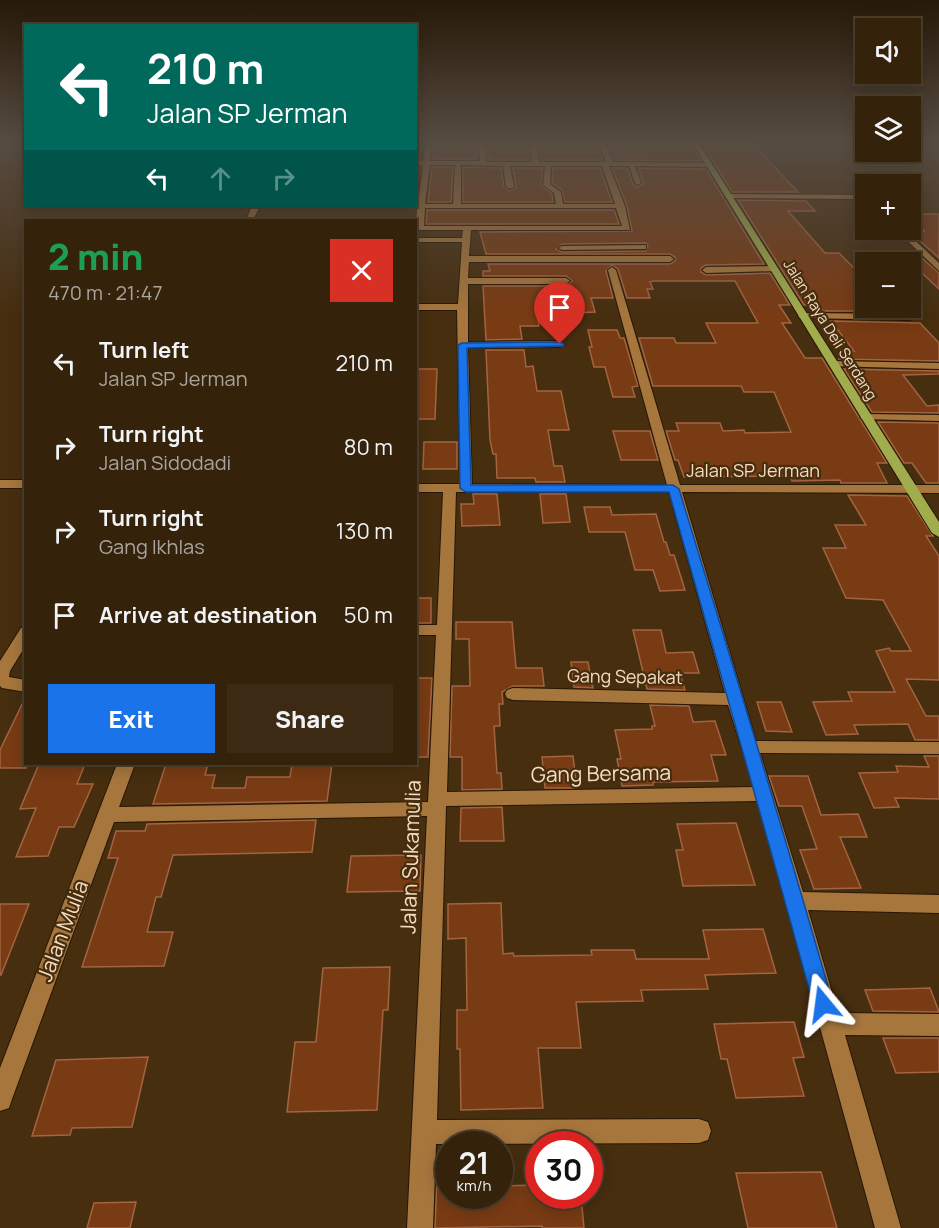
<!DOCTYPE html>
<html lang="en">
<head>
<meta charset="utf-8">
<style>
  :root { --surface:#34220b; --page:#3c2a14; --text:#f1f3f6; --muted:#a9a49d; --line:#4e3f2c; --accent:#1a73e8 }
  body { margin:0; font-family:Manrope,sans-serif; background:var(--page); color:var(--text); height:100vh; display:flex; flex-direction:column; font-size:22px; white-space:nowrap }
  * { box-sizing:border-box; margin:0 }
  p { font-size:20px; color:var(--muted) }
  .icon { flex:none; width:33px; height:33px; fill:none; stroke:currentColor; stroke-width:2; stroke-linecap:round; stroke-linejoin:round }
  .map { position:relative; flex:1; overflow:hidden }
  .side { position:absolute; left:24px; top:219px; width:393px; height:546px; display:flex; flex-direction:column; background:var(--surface); border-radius:0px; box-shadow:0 3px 15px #0003,0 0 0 2px var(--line) }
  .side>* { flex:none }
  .banner { position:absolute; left:24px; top:24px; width:393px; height:183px; border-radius:0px; box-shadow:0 3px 15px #0003,0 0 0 2px var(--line); background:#00695c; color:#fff; overflow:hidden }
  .buttons { position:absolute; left:855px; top:18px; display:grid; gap:12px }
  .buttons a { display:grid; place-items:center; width:66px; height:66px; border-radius:0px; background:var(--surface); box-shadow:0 3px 15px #0003,0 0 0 2px var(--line); font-size:30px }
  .speed { position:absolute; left:435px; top:1131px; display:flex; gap:12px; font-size:30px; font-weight:700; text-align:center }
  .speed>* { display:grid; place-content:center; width:78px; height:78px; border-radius:50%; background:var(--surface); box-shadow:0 3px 15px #0003,0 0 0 2px var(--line); line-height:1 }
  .speed small { font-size:15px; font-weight:400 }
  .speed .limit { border:9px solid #d22; background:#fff; color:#111 }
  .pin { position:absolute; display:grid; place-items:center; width:51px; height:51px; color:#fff; margin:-62px -26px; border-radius:50% 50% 50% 0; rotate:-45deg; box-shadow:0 0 6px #0007 }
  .pin .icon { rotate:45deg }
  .me { position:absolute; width:66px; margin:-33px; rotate:344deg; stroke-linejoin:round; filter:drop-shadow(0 0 4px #0008) }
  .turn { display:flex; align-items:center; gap:21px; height:126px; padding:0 24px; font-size:27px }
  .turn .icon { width:78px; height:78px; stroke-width:2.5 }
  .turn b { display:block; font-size:42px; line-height:51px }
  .lanes { display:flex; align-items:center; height:57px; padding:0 24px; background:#0003; justify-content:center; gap:30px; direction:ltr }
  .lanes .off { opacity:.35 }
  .round { display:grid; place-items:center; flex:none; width:63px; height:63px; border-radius:0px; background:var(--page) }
  .overview { display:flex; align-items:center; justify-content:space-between; height:102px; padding:0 24px }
  h1 { font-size:36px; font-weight:800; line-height:45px; color:#1e9e55 }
  .primary-button { display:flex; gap:12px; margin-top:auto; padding:12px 24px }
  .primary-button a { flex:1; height:69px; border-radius:0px; background:var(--accent); color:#fff; font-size:24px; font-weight:800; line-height:69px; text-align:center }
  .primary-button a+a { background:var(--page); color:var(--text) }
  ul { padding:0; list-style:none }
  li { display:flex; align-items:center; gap:18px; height:84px; padding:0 24px }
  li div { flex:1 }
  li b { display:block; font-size:22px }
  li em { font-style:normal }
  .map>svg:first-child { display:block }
  .building { fill:#783b14; stroke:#a36442; stroke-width:1.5; fill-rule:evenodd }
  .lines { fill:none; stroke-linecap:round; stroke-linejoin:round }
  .street-casing { stroke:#271806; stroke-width:2 }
  .primary-casing { stroke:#271806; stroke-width:2 }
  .street { fill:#a6763d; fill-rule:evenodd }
  .primary { fill:#a1ac4d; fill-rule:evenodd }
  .route { fill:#1a73e8; stroke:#114b97; stroke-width:1.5 }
  .labels { text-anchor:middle; stroke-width:4.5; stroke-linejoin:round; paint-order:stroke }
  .far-street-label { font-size:15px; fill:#f7dcc0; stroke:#462e0f }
  .street-label { font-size:18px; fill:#f7dcc0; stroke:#462e0f }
  .near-street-label { font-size:21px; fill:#f7dcc0; stroke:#462e0f }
</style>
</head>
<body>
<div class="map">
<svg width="939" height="1228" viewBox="0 0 939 1228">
  <rect width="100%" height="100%" fill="#462e0f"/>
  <path class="building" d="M439,142H476L477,159H432L434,144Z
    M486,142H528L530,160H489Z
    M538,142H596L603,160H541Z
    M607,142H690L701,161L614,160Z
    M701,142H751L798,192H732Z
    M432,167H453L451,202H428Z
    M463,167L501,168L504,187L509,191L516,188L513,168H543L541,185L552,194L553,202H463Z
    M553,168H600L612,202H565L562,190L552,183Z
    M612,168H627L633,184L637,187L643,184L638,168L706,169L764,264L706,265L701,268V272L706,275L770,273L790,305H779L791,323H782L805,358H822L887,463H877L887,483H841L840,480L792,481L790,476L684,477L678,460H675L666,431H679L676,423H720L723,431L744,430L745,433L791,432L774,392H744L741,386H653L639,338H674L676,343H716L706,323H758L735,281H653L650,282L653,289H647L650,298H627L618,269L612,265L606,271L613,298H591L595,312L576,313L575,305H536L539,326H520L522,339L486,340L483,286H566L572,281L566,276H483V271H490L488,264H670L675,261V257L670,254H486L480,232L632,231L627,206ZM646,243L648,245L646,251L562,252L556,249L562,244Z
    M738,200L806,201L815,211H788L825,253H839L866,280L865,308L868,311H823L819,305H804Z
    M427,210H614L619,224H426Z
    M910,214H939V258L909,231H924L910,219Z
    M907,259H923L939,273V289Z
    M831,321L920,323L939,343V361L838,359L850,358L845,351H854Z
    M588,330H617L620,338H624L638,386L632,387L635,397H613L605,367H594L589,347H592Z
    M486,350H524L526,367L533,366L537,391H561L569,430H548L554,466H562L565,482H536L535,478H497L496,454H493L490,440Z
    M416,369H437L435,419H416Z
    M844,369L939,371V374L903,375L927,406L939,405V413L872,412Z
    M878,422L939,423V483H926L912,463H904Z
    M613,431H650L658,460H621Z
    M424,442H457V469H423Z
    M473,494H497L500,525L462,526L461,504H474Z
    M540,494H566L570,522L543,523Z
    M848,495L907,496L933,536H926L939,556V680L906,679L926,716H939V740H915L908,724L854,725L858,734L826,735L813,702L852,701L848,692H895L876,651L889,648L891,651H911L883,600L846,598L823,548H846L835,525H866Z
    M584,507H610L612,515L656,514L664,542H666L670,555H674L685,590L660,591L653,570H635L625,532H589Z
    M416,598H431V623H416Z
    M456,622H512L516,668H542L544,686H513L502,692L503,704H499L500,726H494L497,773H501L502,789L462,790V757H450L452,686H470L469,639H456Z
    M633,630H661L666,653L693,652L699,673H680L685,690L647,689Z
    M571,662H588L593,688L574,687Z
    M416,678H432L428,757H416Z
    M26,696V768H0V750Z
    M757,702H781L792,732L766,731Z
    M650,705L689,706L693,722L715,721L726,755H711L718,781L653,782V785L622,786L617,759H621L615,730L652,729V726H655Z
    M573,756L577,788H545L542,757Z
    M924,756H939V799L895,798L899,807L874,808L859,773L898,772L896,766L929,767Z
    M39,764H85L77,784H93L74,827H59L48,856L16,857L36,808L20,809Z
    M166,764H208L205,775H215L212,788H245L247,777H290L292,764H332L327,801L153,804Z
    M769,776H808L821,815L858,814L867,837H840L861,888L814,889L800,850L817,849L802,806H779Z
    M502,807L504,841H460L461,808Z
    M316,820L312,852L173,855L161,897H156L147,932H173L164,966L82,967L118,858H108L116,831H145L147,824Z
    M736,823L755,885L683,886L676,850H683L677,824Z
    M421,855L420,891L347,892L351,856Z
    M501,903L503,954L513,953L514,956L592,955L591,950H634L636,959H709L703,930L763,929L776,973L705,975L708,989L641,990L643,1001L576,1002L581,1048H538L543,1108L461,1110L460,1049H457V1010H467L466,938L448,939V904Z
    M0,904H29L1,975H0Z
    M390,967L388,1010H383L377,1110L287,1112L295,1042H316L323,968Z
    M930,988L939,1012L873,1011L865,990Z
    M794,1022L804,1057L793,1058L804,1096L736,1098L727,1059H721L714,1024Z
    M883,1038H939V1072L896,1073Z
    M148,1057L132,1127L72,1128L70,1135L32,1136L56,1060Z
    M821,1172L837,1228H748L736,1173Z
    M437,1174H448V1196H500V1186L538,1185V1196H581L584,1228H542V1226L435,1228Z
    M136,1202L130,1228H87L94,1203Z"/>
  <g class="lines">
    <g class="street-casing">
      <path id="street" d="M426,142H432L430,161H480L478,142H484L487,162H532L530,142H536L539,162H606L598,142H604L613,162L709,163L712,165L709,167L635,166L641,183L638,185L635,183L629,166H609L625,206L630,230H471L469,256H670L674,259L670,262H469L468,278H566L570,281L566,284H468V342L560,341L565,344L560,347L468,348L472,484L667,485L608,270L612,267L616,270L680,485H939V493L682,492L756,741L939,742V754L760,753L803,892L939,895V913L808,910L838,1013L939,1014V1036L845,1035L901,1228H875L758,801L446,806L437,1120L699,1119L708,1122L711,1131L708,1140L699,1143L436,1144L433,1228H407L427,816L114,822L12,1099L9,1108L0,1111V1068L117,764H135L119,807L428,802L436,635H416V625H437L443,492H416V484H460L457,310H416V304H458L462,242H416V238H462L463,230H419L416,227L417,208H259L253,220H246L252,206H416L418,204L423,165H416V161H423ZM430,165H455L453,204H425ZM461,165L503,166L506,187L510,189L514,187L510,166H545L543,185L554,193L556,204H461ZM551,166H602L615,204H563L561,192L550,184ZM425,208H616L622,226H424ZM456,492H669L725,693L513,688L507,690L505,694L507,698L513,700L728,705L754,787L447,792Z
        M728,194L866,195V199L725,198Z
        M896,230H904L939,263V271Z
        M646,245V249H643L562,250L558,248L562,246Z
        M774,266L777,267V271L706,273L702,270L706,267Z
        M803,313L910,314L915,317L910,320L800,318L798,316Z
        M833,361L939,363V369L829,366V362Z
        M866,414L939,415V421L862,419L860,417Z
        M0,480H26V488H0Z
        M26,626V645L10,671L9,677L26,680V692L2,688L0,686V661L21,628Z"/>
    </g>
    <g class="primary-casing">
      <path id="primary" d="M692,142H698L939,522V537L932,533Z"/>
    </g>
    <use href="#street" class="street"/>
    <use href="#primary" class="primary"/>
  </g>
  <linearGradient id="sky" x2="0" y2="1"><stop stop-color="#261908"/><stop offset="0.45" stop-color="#574c42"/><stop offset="1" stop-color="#574c42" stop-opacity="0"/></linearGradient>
  <rect width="939" height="314" fill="url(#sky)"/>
  <path class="route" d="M560,342L564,344L563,346L467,348L471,485H673L679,489C731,660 784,831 833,1004L831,1010L823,1013L816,1010L813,1004C767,833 717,663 669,492H466L460,488L458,345L462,343Z"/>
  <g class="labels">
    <g class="far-street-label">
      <text transform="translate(830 330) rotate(58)" y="5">Jalan Raya Deli Serdang</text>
    </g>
    <g class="street-label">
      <text x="753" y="477">Jalan SP Jerman</text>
      <text transform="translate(625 677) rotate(1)" y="6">Gang Sepakat</text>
    </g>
    <g class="near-street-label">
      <text transform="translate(601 774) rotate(-1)" y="7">Gang Bersama</text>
      <text transform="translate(411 857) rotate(-88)" y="7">Jalan Sukamulia</text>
      <text transform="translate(63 931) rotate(-69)" y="7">Jalan Mulia</text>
    </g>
  </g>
</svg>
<div class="buttons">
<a><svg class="icon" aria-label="sound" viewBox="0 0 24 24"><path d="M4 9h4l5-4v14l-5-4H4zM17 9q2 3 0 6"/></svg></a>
<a><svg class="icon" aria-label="layers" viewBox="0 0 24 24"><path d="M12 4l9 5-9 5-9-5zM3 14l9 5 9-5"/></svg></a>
<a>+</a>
<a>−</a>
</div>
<div class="speed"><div>21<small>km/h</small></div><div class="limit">30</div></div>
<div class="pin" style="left:560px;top:344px;background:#d93025"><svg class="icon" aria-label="arrive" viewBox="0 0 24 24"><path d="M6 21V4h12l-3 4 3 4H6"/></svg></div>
<svg class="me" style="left:823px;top:1004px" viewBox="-20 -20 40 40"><path d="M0-17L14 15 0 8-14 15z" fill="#1a73e8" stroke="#fff" stroke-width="4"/></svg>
<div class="banner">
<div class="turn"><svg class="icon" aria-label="left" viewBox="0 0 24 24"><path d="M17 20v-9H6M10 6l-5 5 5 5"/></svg><div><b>210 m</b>Jalan SP Jerman</div></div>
<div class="lanes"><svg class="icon" aria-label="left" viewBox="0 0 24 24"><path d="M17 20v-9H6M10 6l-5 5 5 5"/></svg><svg class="icon off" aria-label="ahead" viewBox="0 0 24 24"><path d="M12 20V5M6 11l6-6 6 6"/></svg><svg class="icon off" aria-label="right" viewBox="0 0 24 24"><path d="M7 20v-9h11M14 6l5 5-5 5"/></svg></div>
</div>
<section class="side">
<div class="overview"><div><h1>2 min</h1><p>470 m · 21:47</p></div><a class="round" style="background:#d93025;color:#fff"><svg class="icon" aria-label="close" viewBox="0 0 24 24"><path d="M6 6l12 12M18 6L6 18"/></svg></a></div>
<ul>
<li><svg class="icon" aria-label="left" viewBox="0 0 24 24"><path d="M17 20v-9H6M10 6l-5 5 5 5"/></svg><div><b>Turn left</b><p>Jalan SP Jerman</p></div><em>210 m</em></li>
<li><svg class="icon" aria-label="right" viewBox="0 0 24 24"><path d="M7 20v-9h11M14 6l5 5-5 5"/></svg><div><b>Turn right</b><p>Jalan Sidodadi</p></div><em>80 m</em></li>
<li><svg class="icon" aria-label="right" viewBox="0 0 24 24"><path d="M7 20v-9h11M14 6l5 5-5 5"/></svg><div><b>Turn right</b><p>Gang Ikhlas</p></div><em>130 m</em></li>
<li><svg class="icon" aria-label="arrive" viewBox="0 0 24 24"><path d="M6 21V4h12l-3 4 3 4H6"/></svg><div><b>Arrive at destination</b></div><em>50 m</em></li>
</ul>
<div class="primary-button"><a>Exit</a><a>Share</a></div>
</section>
</div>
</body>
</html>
